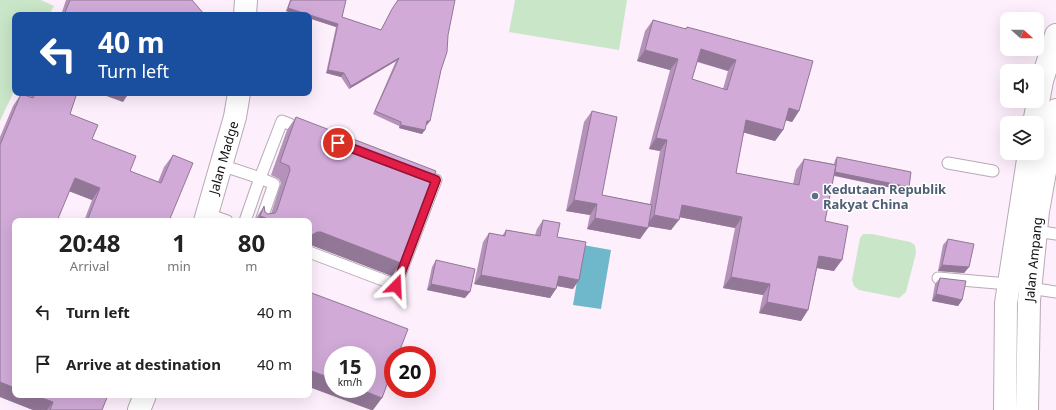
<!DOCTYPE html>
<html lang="en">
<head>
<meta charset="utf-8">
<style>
  :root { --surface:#fff; --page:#f6f6f6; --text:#222; --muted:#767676 }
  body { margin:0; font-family:"Noto Sans",sans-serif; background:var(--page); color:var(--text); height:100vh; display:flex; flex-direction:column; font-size:15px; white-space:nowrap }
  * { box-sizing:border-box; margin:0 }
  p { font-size:13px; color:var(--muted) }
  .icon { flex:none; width:22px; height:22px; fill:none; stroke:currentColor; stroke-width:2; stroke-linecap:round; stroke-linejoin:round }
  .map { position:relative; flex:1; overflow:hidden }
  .drawer { position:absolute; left:12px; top:218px; width:300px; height:180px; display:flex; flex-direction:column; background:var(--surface); border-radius:8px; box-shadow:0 4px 16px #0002 }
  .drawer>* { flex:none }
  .hud { position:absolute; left:12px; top:12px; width:300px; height:84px; border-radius:8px; box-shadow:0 4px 16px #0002; background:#1a4fa0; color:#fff; overflow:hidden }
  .needle { width:26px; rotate:111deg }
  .controls { position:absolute; left:1000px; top:12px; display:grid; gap:8px }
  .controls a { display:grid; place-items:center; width:44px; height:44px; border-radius:8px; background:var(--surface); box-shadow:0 4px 16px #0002; font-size:20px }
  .speed { position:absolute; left:324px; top:346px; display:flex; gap:8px; font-size:20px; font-weight:700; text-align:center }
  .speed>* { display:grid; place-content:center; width:52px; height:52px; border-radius:50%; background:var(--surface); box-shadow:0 4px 16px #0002; line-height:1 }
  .speed small { font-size:10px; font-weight:400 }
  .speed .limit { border:6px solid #d22; background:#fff; color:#111 }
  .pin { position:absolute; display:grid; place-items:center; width:34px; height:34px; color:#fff; margin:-17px; border:2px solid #fff; border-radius:50%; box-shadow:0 1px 4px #0007 }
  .me { position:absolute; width:44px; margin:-22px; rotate:21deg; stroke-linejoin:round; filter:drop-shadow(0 0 3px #0008) }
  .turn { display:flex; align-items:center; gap:14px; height:84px; padding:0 20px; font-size:18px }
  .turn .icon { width:52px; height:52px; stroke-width:2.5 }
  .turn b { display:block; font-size:28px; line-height:34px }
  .eta { display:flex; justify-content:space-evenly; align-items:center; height:68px; text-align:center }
  .eta b { font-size:24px; font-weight:700; line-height:28px }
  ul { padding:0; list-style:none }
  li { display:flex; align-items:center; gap:12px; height:52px; padding:0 20px }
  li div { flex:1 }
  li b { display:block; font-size:15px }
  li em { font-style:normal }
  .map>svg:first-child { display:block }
  .green { fill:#c9e6c8 }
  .water { fill:#6fb7ca }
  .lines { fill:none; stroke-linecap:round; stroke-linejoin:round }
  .lane-casing { stroke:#b7aab6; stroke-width:13 }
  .street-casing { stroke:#b7aab6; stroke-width:24 }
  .secondary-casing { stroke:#b7aab6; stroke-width:24 }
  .lane { stroke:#fff; stroke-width:11 }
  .street { stroke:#fff; stroke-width:22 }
  .secondary { stroke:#fff; stroke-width:22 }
  .wall { fill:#b492ba; fill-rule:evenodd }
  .shaded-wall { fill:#927797 }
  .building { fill:#d1aad8; stroke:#927797; fill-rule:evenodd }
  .route-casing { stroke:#92132f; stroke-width:10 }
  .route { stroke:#e11d48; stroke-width:7 }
  .service-dot { fill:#5c6f8a; stroke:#fff; stroke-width:1.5 }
  .labels { text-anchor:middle; stroke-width:3; stroke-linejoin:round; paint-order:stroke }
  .street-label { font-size:13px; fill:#100b0f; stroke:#fff }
  .service-label { font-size:13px; font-weight:bold; fill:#4e5e75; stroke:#fff; text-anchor:start }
</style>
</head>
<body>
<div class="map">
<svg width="1056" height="410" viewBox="0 0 1056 410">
  <rect width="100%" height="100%" fill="#fdeffc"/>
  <path class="green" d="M0,0H41L54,6L49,15H15V89L0,121Z
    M515,0H627L619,50L509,32Z
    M863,234H872L910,242L915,245L916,253L906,292L899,298L859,290L854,286L852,280L860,238Z"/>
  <path class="water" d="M583,245L611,250L601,309L573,305Z"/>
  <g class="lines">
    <g class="lane-casing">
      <path id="lane" d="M948,163L993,171
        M221,165L260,178L245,221
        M207,214L227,221
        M261,221L274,184L260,178L282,121L304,130
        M1036,231L1056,234
        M309,252L396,285L436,180L419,173
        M938,278L1008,284
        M1030,288L1056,292"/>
    </g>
    <g class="street-casing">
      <g id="street">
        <path d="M245,15L246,0"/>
        <path id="s1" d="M205,221L235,117L239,93"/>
        <path d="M139,410L145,395"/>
      </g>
    </g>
    <g class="secondary-casing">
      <g id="secondary">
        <path d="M1034,123L1042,81L1056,35"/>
        <path d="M1005,410L1006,303L1029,153"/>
        <path id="s2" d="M1027,410L1029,301L1038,211L1056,110"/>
      </g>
    </g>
    <use href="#lane" class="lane"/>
    <use href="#street" class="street"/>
    <use href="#secondary" class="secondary"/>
  </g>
  <path class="wall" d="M66,0H192L203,15H61Z
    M290,0H345L342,17L381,30L390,13L398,0L441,70L427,125L426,124L422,134L399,128V126L373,114L396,61L349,89L341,77L326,73L336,27L286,11Z
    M653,20L685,29L687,27L813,61L799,111L792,122L785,120L783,130L775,141L743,132L736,173L793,184L796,170L804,159L834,164L835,160L837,157L906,191L834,176L825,221L834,271L817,268L808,310L801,321L759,313L763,295L723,288L735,228L679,217L671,230L648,226L640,239L587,229L590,215L566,211L584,122L592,111L602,195L650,204L660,151L649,149L670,70L637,61L645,31ZM697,62L728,71L723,89L692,79Z
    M31,93H77L70,114L92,139L130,171L158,182L164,167L173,155L169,221H84L92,200L69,191L14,322L102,410H33L0,397V137L13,106L21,94L30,97Z
    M296,117L392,276L311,245H309V221H254L264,206L265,212L268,214H271L281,183L279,179L271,175L287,130Z
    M543,220L557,237L573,289L557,286L550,298L474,284L483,242L489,233L502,236L506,230L535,235L537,229Z
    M948,239L969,267L964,273L938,271L943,245Z
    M436,260L465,298L427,290L432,267Z
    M940,278L962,300L958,306L932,301L935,284Z"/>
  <path class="shaded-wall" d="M288,8L338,24L336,27L309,18V15H298L286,11Z
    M701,49L736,60L728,71L693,60Z
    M645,50L678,59L670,70L637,61Z
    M399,58L396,61L349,89L351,86Z
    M328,70L344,73L341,77L326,73Z
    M98,93H129L123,102Z
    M789,108L799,111L792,122L781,119Z
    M746,120L783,130L775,141L738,131Z
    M427,121H430L427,125L424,124Z
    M401,125L425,130L422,134L399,128Z
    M656,138L667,140L660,151L649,149Z
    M834,172L909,187L906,191L832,175Z
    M75,178L100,188L92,200L66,190Z
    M574,200L597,204L590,215L566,211Z
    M682,205L742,217L735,228L674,216Z
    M654,215L679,220L671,230L646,226Z
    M260,216L274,221H256Z
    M595,218L648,228L640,239L587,229Z
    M317,232H321L401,263L392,276L311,245H309V234Z
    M819,256L842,260L834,271L811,267Z
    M942,265L969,267L964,273L938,271Z
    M481,275L556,289L550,298L474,284Z
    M559,276L579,280L573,289L552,285Z
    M731,277L770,284L763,295L723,288Z
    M431,284L470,292L465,298L427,290Z
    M936,294L962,300L958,306L932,301Z
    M767,302L808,310L801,321L759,313Z
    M309,370L333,379V389H359L382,398L373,410H371L309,387Z
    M0,382L15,388V395H34L53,402L47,410H33L0,397Z"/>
  <path class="building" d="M70,0H192L204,14L203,15H64Z
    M291,0H346L342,17L381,30L392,9L398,0H455L448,35L447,52L441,70L430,121H427L425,130L401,125V122L375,111L399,58L351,86L344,73L328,70L338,24L288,8Z
    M653,20L686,29L687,27L813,61L799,111L789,108L783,130L746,120L736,173L799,185L804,159L836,165L825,221L848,226L842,260L819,256L808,310L767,302L770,284L731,277L742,217L682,205L679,220L654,215L667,140L656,138L678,59L645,50ZM701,49L736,60L727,90L692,79Z
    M35,93H77L70,114L98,125L92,139L136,156L130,171L161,183L173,155L193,163L169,221H87L100,188L75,178L57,221H15V320L14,322H15V388L0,382V145L21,94L33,98Z
    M592,111L617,117L602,195L652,205L648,228L595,218L597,204L574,200Z
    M296,117L436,171L401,263L321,232H317L312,235L309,234V221H274L260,216L264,206L265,212L268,214L275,213L277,210L290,170L289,166L280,162Z
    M837,157L911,172L909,187L835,172Z
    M543,220L560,223L557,237L586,242L579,280L559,276L556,289L481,275L489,233L505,236L506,230L540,236Z
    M948,239L974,244L969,267L942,265Z
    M436,260L475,269L470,292L431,284Z
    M940,278L966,281L962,300L936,294Z
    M309,292L408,329L398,355H393V368L382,398L359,389H367V355H333V379L309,370Z
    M34,395H108L102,410H50L53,402Z"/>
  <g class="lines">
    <g class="route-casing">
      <path id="route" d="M338,143L436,180L396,286"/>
    </g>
    <use href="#route" class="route"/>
  </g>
  <circle class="service-dot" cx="815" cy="196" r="4"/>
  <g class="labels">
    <g class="street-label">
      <text dy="5" stroke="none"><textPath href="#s1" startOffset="66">Jalan Madge</textPath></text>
      <text dy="5" stroke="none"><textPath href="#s2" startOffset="151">Jalan Ampang</textPath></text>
    </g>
    <g class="service-label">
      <text x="823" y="194">Kedutaan Republik<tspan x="823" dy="15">Rakyat China</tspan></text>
    </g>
  </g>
</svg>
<div class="controls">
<a><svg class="needle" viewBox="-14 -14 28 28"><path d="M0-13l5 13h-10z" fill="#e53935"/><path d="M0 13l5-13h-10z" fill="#767676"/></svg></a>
<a><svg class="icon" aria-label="sound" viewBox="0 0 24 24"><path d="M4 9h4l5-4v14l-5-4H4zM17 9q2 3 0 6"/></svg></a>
<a><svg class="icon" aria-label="layers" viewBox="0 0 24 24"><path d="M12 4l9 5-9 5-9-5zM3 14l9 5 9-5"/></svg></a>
</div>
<div class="speed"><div>15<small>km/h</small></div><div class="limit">20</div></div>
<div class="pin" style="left:338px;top:143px;background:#d93025"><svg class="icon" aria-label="arrive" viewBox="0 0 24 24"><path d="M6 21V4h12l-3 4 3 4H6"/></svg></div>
<svg class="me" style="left:396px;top:286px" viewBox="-20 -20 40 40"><path d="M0-17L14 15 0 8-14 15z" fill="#e11d48" stroke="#fff" stroke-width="4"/></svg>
<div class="hud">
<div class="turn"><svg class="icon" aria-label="left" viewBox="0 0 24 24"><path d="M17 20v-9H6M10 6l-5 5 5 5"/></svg><div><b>40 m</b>Turn left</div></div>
</div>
<section class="drawer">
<div class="eta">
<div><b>20:48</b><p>Arrival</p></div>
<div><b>1</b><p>min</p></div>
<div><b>80</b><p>m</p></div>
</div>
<ul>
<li><svg class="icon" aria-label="left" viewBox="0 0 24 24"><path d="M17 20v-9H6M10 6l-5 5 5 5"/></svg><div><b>Turn left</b></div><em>40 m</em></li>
<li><svg class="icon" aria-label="arrive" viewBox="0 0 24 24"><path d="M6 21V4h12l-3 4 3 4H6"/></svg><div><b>Arrive at destination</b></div><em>40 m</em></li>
</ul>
</section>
</div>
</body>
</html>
